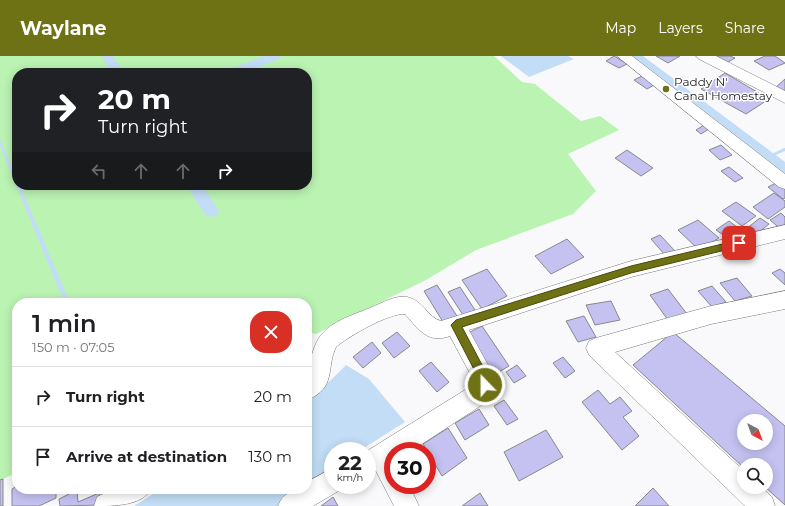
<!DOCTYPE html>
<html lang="en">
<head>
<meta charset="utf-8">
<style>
  :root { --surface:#fff; --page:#f6f6f6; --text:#202124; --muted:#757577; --line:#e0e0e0; --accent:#6f7115 }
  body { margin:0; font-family:Montserrat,sans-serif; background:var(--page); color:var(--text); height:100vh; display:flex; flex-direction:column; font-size:15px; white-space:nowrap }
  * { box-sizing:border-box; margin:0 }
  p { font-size:13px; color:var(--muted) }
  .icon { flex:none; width:22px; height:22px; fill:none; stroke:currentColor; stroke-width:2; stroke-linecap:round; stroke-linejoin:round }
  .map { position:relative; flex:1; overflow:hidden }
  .details { position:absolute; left:12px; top:242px; width:300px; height:196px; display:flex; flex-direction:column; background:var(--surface); border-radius:16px; box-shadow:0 2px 10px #0003 }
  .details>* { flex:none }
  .guide { position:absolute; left:12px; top:12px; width:300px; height:122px; border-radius:16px; box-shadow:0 2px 10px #0003; background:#202124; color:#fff; overflow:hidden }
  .needle { width:26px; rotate:139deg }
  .tools { position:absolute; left:737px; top:358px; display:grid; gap:8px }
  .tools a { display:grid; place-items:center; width:36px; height:36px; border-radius:50%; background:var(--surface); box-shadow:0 2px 10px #0003; font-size:20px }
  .speed { position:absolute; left:324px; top:386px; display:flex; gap:8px; font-size:20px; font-weight:700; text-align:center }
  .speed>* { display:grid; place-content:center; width:52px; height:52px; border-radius:50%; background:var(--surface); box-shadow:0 2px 10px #0003; line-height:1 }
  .speed small { font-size:10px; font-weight:400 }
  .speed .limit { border:6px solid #d22; background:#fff; color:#111 }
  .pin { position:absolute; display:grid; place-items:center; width:34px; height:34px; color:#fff; margin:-17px; border-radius:8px; box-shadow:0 2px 6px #0006 }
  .me { position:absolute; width:44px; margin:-22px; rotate:338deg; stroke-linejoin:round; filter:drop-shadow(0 0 3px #0008) }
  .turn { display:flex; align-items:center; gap:14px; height:84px; padding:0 20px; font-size:18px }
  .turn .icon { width:52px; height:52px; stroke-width:2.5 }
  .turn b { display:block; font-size:28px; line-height:34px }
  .lanes { display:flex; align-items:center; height:38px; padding:0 20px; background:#0003; justify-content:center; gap:20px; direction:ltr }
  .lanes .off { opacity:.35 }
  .round { display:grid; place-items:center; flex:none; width:42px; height:42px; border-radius:16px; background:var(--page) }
  .summary { display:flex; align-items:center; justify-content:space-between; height:68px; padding:0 20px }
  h1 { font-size:24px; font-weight:600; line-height:30px }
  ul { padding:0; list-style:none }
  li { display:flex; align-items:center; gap:12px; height:60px; padding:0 20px; border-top:1px solid var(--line) }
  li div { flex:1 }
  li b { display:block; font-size:15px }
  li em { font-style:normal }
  header { display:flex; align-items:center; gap:24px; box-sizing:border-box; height:56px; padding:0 20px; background:var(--accent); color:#fff }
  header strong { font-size:19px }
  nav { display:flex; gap:22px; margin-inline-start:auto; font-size:14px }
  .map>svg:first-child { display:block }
  .green { fill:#bbf3b3; fill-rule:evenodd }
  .water { fill:#c3ddf6 }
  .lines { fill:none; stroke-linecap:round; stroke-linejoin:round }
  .stream { fill:#c3ddf6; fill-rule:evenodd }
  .canal { fill:#c3ddf6; fill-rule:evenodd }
  .building { fill:#c5c2f2; stroke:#88888b; fill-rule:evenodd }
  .street-casing { stroke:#7a7a7d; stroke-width:1 }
  .secondary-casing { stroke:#7a7a7d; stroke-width:1 }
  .street { fill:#fff; fill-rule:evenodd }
  .secondary { fill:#fff; fill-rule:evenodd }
  .route { fill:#6f7115; stroke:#48490e }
  .poi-dot { fill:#6f7115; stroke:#fff; stroke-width:1.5 }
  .labels { text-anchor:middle; stroke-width:3; stroke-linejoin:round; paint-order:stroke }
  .far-poi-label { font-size:12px; fill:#212122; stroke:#fff; text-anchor:start }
</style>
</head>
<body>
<header>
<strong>Waylane</strong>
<nav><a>Map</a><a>Layers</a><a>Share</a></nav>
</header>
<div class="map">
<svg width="785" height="450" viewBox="0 0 785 450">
  <rect width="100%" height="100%" fill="#f9f9fc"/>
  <path class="green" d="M0,0H494L522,26L535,28L581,65L600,60L619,74L568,98L596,135L573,158L476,194L426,224L316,278L307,276V247H17V412L15,417L0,425ZM17,17H307V129H17Z"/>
  <path class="water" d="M501,0H568L574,3L529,21Z
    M0,83L17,122V129H20L70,247H66L58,232L0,90Z
    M346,309L369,323L405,366L359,395H333V413L307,432V340L330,325Z
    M161,433H305L281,450H134Z"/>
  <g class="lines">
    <path class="stream" d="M784,92H785V95L769,102H768L766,101L767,100Z"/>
    <path class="canal" d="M101,0H113L124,17H112Z
      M264,0H281L279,3L244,17H226L227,14Z
      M629,0H643L785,106V120L780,118Z
      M186,129H202L219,155L217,159L211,161L205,159Z"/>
  </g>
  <path class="building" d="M614,0L627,8L619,12L606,5Z
    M656,0H680L668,7Z
    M716,0H730L735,2L728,6Z
    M765,0H775L785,7L769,14L754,5Z
    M725,17L769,43L746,58L701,33Z
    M642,20L656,28L647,33L634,24Z
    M785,23V35L776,31Z
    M704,69L709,73L701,78L696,74Z
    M721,89L732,99L720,104L709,94Z
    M627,94L653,112L641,120L615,102Z
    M729,111L743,122L735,126L721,115Z
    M778,126L785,131V142L783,143L768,131Z
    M774,137L785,145V151L768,163L753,151Z
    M736,146L756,160L742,170L722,155Z
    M781,157L785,161V172L782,174L770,164Z
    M760,162L769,168L754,180L746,173Z
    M698,164L719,182L699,194L678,174Z
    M729,165L741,174L729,183L716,174Z
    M660,179L675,195L665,199L651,183Z
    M567,183L584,201L551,218L535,200Z
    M487,213L507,240L482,253L462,224Z
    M780,213L785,217V229L772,217Z
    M737,222L752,240L735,245L720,227Z
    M437,229L457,260L443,266L424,235Z
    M712,230L726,246L712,251L698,235Z
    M460,231L475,254L463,259L448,236Z
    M668,233L687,258L668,264L650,239Z
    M611,245L620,264L595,269L586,249Z
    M584,260L596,281L578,286L566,265Z
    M482,270L509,310L492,320L464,279Z
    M397,276L410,290L394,302L382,287Z
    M673,276L785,370V449L765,431L766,409H744V412L633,309ZM744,365H766V387H744Z
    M372,286L381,297L363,312L353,301Z
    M563,301L575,315L565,322L553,307Z
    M431,306L449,326L437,336L419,315Z
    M517,309L526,320L514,327L506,316Z
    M598,334L610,348L620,341L632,355L623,361L639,380L622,394L582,346Z
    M504,344L518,363L507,369L494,350Z
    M479,353L489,369L465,384L455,367Z
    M448,372L467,402L442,420L423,388Z
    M546,374L563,401L519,425L504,396Z
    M3,423V450H0V424Z
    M17,430V433H56V442L39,450H12V433Z
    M653,432L669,450H635Z
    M77,434L78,446L99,437L101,449L60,450L59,443Z
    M480,437L488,450H462Z
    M333,441L338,450H321Z"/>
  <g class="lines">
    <g class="street-casing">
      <path id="street" d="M617,0H632L785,118V133L779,131Z
        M785,169V183L631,221L469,274L496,324L491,343L411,395H393V429H409L419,450H394L376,415L367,419V395L473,329L474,325L450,280C428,288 419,274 405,258C389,257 349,280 336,291C326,311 337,332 307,344C307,325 309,291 323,277C334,264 356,258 372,251C382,247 395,239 407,241C423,244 428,262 441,265L631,205Z
        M785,235V253L711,268L615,296L744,415V431H761L772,441L775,450H745L589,299L586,292L589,285L596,282L711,250Z
        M333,412V429H343L342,433L313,450H278C283,437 293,433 307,433V426Z
        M113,433H151C142,450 114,450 94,450L97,441Z"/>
    </g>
    <g class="secondary-casing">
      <path id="secondary" d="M696,0H716L785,35V47L699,3Z"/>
    </g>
    <use href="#street" class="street"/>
    <use href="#secondary" class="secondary"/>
  </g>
  <path class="route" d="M739,184L743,187L742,190L631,217L462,271L490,324L489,333L485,334L482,333L480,325L451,269L456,264L631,210Z"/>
  <circle class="poi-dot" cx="666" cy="33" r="4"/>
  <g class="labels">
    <g class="far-poi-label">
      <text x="674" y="30">Paddy N'<tspan x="674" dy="14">Canal Homestay</tspan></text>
    </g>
  </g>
</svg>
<div class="tools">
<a><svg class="needle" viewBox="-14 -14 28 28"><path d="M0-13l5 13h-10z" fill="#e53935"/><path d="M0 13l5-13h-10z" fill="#757577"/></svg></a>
<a><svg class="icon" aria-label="search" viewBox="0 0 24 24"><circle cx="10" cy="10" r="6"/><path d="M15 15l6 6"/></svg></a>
</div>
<div class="speed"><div>22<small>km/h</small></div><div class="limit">30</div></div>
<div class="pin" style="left:739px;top:187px;background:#d93025"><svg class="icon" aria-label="arrive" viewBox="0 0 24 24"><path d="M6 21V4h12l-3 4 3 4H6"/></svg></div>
<svg class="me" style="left:485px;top:329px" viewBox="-20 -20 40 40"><circle r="17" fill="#6f7115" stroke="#fff" stroke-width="3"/><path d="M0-11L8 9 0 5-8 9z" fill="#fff"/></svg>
<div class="guide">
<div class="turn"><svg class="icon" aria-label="right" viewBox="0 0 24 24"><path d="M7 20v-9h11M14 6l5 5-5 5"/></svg><div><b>20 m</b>Turn right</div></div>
<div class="lanes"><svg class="icon off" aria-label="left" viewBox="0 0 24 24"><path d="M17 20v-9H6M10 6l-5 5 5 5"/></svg><svg class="icon off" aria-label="ahead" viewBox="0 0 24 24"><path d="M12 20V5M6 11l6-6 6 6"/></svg><svg class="icon off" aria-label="ahead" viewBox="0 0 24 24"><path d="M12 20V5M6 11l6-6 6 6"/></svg><svg class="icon" aria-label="right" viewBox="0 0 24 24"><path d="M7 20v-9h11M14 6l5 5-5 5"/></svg></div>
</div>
<section class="details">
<div class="summary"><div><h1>1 min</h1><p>150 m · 07:05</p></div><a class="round" style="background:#d93025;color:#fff"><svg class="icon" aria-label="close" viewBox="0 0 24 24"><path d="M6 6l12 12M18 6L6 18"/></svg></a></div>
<ul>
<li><svg class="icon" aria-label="right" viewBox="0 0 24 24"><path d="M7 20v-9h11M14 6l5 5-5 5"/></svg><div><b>Turn right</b></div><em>20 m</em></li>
<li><svg class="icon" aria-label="arrive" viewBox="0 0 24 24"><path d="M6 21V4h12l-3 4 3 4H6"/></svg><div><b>Arrive at destination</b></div><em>130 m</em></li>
</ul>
</section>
</div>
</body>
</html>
